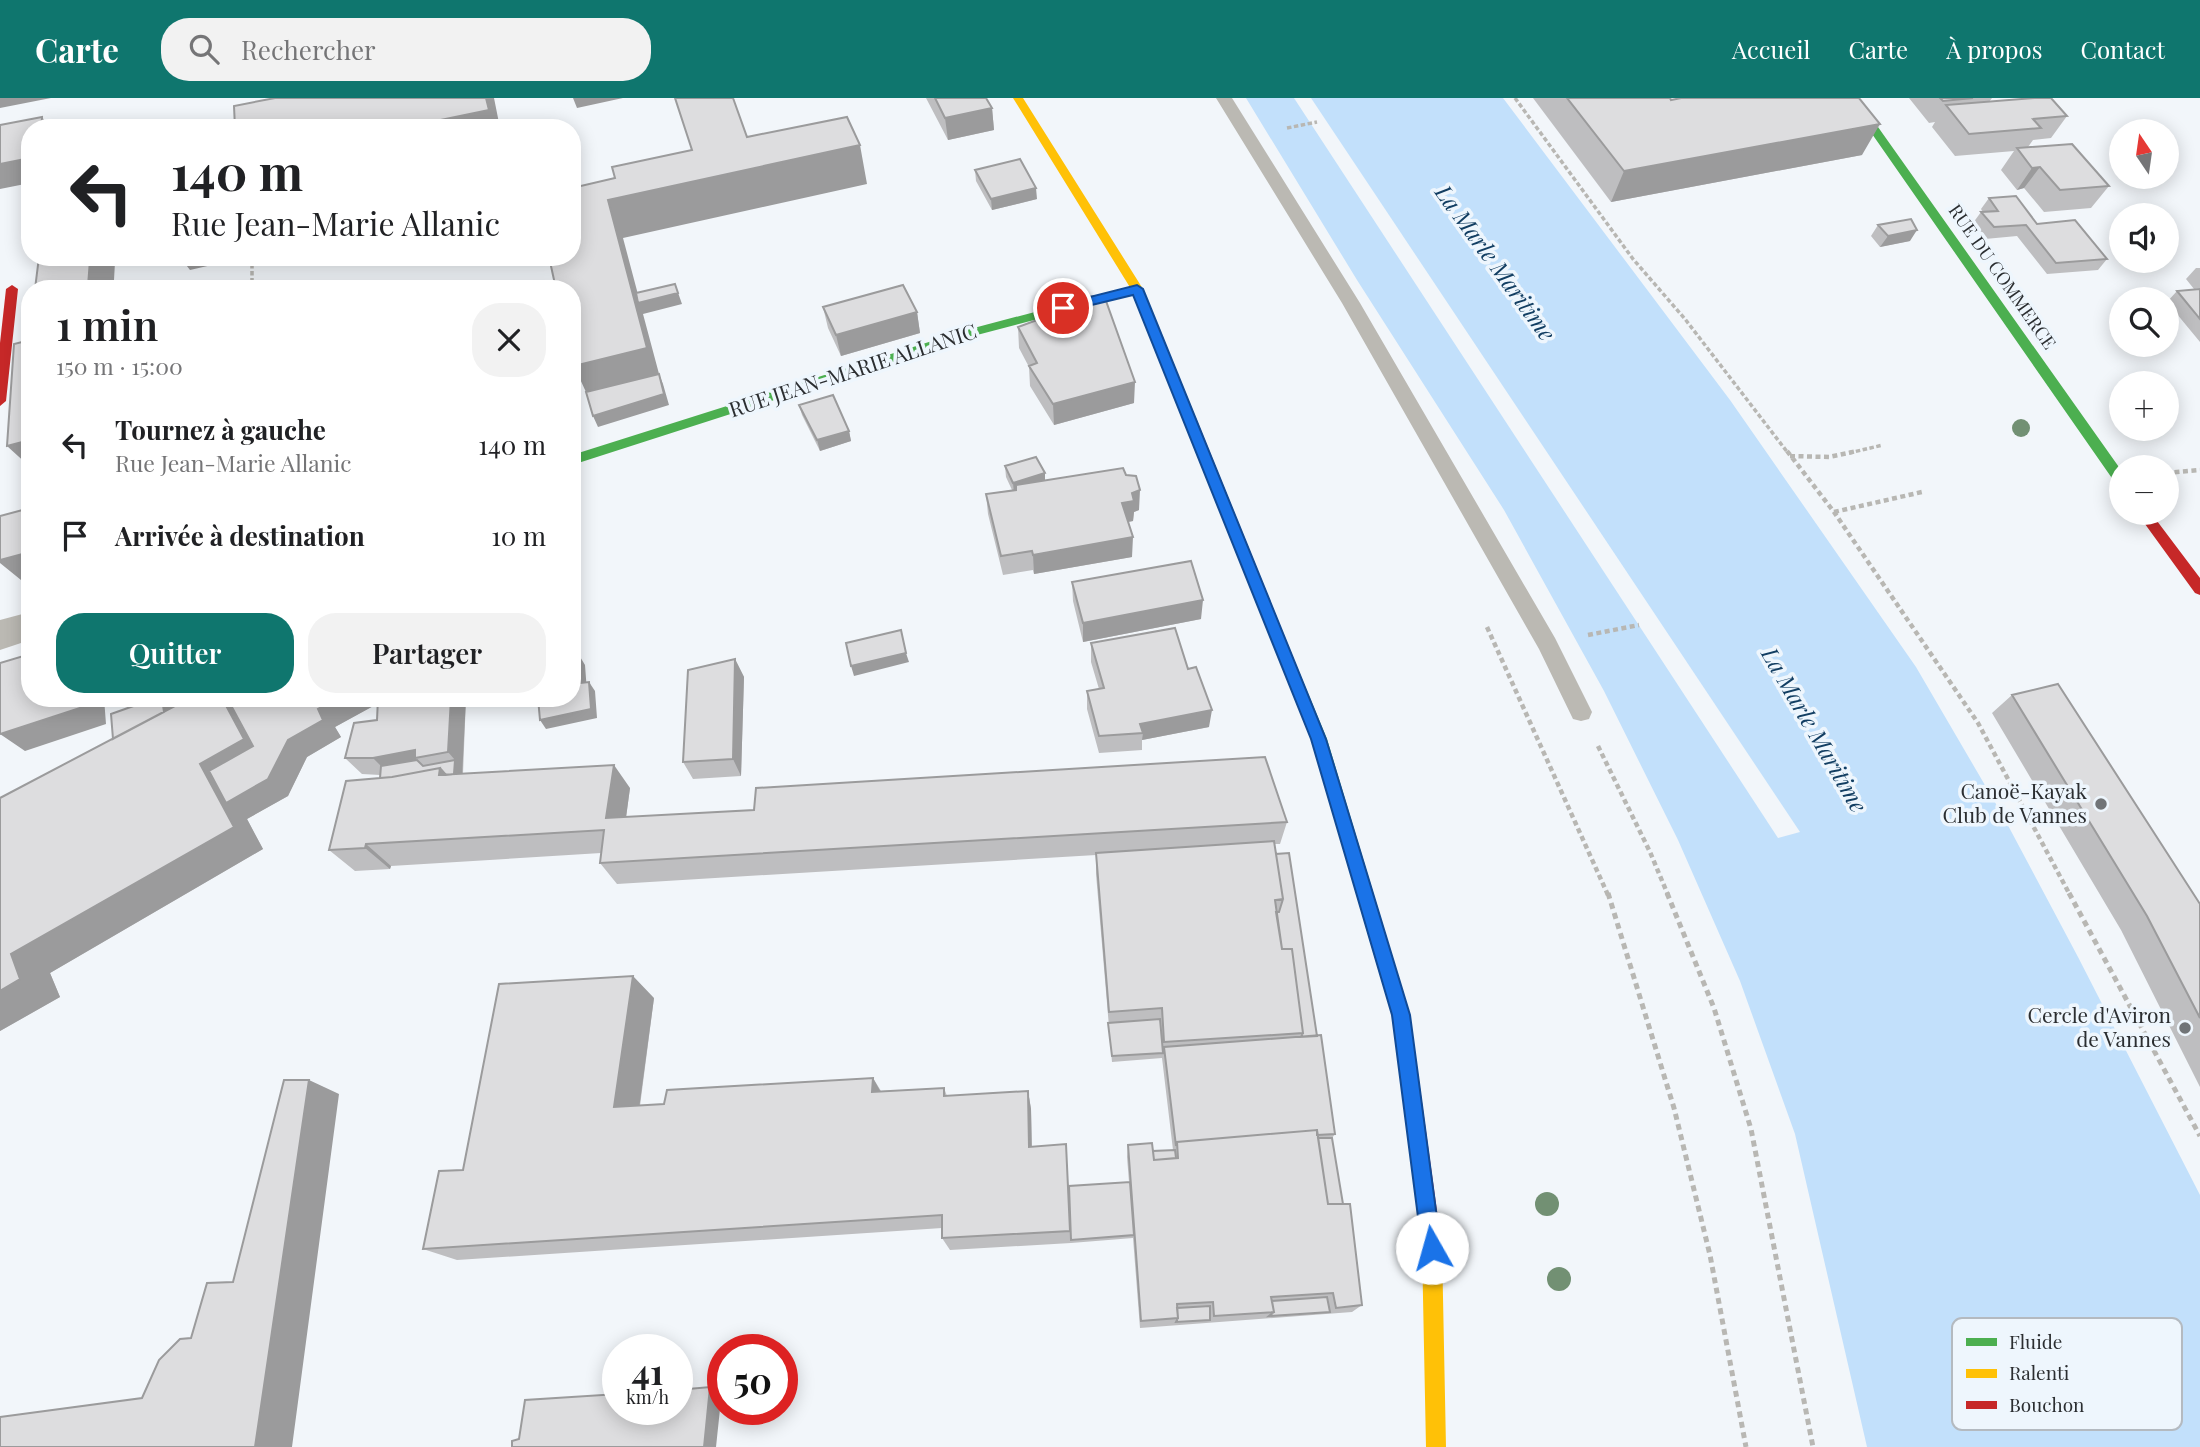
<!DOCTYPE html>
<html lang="fr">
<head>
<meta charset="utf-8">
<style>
  :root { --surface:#fff; --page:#f2f2f2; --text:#202124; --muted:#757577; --accent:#0f766e }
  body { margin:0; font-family:"Playfair Display",serif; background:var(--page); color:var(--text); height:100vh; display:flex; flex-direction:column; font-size:26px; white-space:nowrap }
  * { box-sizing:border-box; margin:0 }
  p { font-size:23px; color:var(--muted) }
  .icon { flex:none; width:38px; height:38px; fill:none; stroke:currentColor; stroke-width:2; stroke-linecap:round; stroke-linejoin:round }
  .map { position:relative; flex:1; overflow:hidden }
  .drawer { position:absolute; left:21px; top:182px; width:560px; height:427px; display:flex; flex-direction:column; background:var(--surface); border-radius:28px; box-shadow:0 4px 18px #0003 }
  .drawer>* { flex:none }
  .guide { position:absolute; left:21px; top:21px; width:560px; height:147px; border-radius:28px; box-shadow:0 4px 18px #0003; background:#fff; color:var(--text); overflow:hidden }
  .needle { width:46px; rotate:347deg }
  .controls { position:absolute; left:2109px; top:21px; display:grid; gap:14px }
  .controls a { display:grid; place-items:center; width:70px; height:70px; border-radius:50%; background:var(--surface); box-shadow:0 4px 18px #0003; font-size:35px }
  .speed { position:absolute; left:602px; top:1236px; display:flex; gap:14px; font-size:35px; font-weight:700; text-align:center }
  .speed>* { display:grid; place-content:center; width:91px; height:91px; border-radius:50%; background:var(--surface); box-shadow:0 4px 18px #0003; line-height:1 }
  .speed small { font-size:18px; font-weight:400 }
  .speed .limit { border:10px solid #d22; background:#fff; color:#111 }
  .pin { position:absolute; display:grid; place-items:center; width:60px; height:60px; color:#fff; margin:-30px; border:4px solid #fff; border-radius:50%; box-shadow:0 2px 7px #0007 }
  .me { position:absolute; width:77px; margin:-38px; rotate:353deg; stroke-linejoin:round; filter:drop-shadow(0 0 5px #0008) }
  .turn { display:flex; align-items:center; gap:24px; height:147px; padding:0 35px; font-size:32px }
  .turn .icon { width:91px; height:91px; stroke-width:2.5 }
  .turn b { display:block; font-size:49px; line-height:60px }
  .round { display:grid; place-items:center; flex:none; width:74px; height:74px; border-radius:28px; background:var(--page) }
  .overview { display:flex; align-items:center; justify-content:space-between; height:119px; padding:0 35px }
  h1 { font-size:42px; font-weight:600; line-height:52px }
  .action { display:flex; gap:14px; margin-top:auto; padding:14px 35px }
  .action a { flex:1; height:80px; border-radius:28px; background:var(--accent); color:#fff; font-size:28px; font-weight:600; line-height:80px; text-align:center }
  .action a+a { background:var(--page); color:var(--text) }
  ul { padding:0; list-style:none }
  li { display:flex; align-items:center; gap:21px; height:91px; padding:0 35px }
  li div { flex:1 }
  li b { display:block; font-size:26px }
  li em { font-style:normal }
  header { display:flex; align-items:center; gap:42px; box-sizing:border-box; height:98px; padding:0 35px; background:var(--accent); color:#fff }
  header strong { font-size:33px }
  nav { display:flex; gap:38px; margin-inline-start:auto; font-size:24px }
  .search { width:490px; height:63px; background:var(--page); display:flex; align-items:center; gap:18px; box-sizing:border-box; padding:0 24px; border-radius:28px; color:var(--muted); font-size:26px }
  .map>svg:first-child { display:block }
  .water { fill:#c2e0fb }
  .pier { fill:#f2f6fa }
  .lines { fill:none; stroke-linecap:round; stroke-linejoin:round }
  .path-far2 { stroke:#b8b7b3; stroke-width:3.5; stroke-dasharray:4.5 2.5; stroke-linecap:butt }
  .path-far1 { stroke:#b8b7b3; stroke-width:4.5; stroke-dasharray:5 3.5; stroke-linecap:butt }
  .path { stroke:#b8b7b3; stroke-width:5; stroke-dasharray:6 4.5; stroke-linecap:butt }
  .lane { fill:#bbb9b3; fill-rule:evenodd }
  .street { fill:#bbb9b3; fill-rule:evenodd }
  .fast { fill:#4caf50; fill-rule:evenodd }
  .slow { fill:#ffc107; fill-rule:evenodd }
  .jam { fill:#c62828; fill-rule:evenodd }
  .tree { fill:#729073 }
  .wall { fill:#bebec0 }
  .shaded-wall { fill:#9b9b9c }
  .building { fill:#dddddf; stroke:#9b9b9c; stroke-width:2 }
  .route { fill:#1a73e8; stroke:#114b97; stroke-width:2 }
  .poi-dot { fill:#717477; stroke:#eef6fd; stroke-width:2.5 }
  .labels { text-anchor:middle; stroke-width:7; stroke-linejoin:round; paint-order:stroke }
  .far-street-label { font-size:18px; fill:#2b2e31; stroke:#eef6fd }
  .street-label { font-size:21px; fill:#2b2e31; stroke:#eef6fd }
  .poi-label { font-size:21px; fill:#2b2e31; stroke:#eef6fd; text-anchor:end }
  .water-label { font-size:23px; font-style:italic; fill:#123e62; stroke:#eef6fd }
  .key { fill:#eef6fd; stroke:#b4bac0; stroke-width:2 }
  .key-label { font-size:19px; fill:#2b2e31 }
</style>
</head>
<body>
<header>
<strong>Carte</strong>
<div class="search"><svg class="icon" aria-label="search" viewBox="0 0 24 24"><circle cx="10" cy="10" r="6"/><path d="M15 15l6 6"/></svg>Rechercher</div>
<nav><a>Accueil</a><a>Carte</a><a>À propos</a><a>Contact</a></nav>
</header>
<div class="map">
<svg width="2200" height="1349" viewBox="0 0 2200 1349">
  <rect width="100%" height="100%" fill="#f2f6fa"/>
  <path class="water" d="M1246,0H1503L1730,302L1916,569L2003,718L2078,859L2200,1097V1349H1867L1795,1036L1740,883L1678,742L1604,593L1504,412L1357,182Z"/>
  <path class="pier" d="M1294,0H1311L1800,734L1778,740Z"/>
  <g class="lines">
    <path class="path-far2" d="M1515,0L1633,161L1685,221L1788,355
      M1287,30L1317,24
      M252,159V191
      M1849,355L1883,347"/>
    <path class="path-far1" d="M1787,353L1834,414L1978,625L2070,797
      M1790,358L1829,359L1857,353
      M2166,375L2200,372
      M1834,414L1922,394
      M1487,529L1608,797
      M1588,537L1639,527
      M1598,648L1650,754L1668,797"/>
    <path class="path" d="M1608,795L1674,1010L1710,1157L1746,1349
      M1667,795L1714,910L1751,1031L1813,1349
      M2069,795L2200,1038"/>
    <path class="lane" d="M1216,0H1232L1360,205L1555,540L1592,614L1589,621L1581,623L1573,621L1539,551L1342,205Z"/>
    <path class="street" d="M30,514V542L0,552V522Z"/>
    <path class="fast" d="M1844,0H1855L1878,29L2121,372V387L2116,386L1870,33Z
      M1137,187L1143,191L1141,194L977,237L572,367V357L970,231Z
      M1288,558L1295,564L1327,641L1392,857L1389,863L1383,865L1377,863L1374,857L1311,641L1281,564Z"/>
    <path class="slow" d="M1013,0H1023L1143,191L1196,320L1194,323L1189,325L1182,320L1131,191Z
      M1432,1139L1439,1142L1442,1149L1446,1349H1426L1422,1149L1425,1142Z"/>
    <path class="jam" d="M12,187L18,191L6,303L0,308V245L6,191Z
      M1189,315L1196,320L1295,564L1293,568H1283L1281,564L1182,320Z
      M2137,415H2151L2200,480V497L2195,495Z
      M1383,849L1389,851L1392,857L1410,917L1442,1149L1439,1156L1432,1159L1425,1156L1422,1149L1392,917L1374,857L1377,851Z"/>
  </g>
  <g class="tree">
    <circle cx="2021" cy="330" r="9"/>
    <circle cx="1547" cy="1106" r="12"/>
    <circle cx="1559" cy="1181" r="12"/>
  </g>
  <path class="wall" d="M926,0H986L992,10L994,32L948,42Z
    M1533,0H1670L1671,2L1862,57L1611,104Z
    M1909,0H1992L1989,4L2067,18L2051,40L2033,42L2028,49L2109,88L2091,110L2044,114L2024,90L2017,92L2001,72L2014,53L1955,58L1932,29L1935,24L1929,25Z
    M975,72L1037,101L992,112L976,83Z
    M1989,100L2037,126L2107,161L2098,172L2047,176L2017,138L1985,141L1973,125L1981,114H1983L1981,111Z
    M1878,127L1910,143L1880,149L1871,138Z
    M2196,170H2200V190L2194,191L2186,181Z
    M2200,191V244L2167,204L2177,193Z
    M823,209L917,214L920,235L841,258L828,230Z
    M1044,213L1134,305L1054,327L1030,288L1029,269L1019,250L1018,229L1045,220Z
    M799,307L849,333L851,343L820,353L802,317Z
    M1005,368L1045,375V382L1139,412L1134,414L1133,423L1128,424L1132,459L1034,476L1033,472L1003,477L988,416L986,396L1012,392L1006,379Z
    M1072,484L1201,521L1083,544L1073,503Z
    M1091,545L1188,571L1209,629L1142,642V652L1099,655L1087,611V593L1099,591L1091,564Z
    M735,561L744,579L741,678L693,681L683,664Z
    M2012,597L2200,806V989L2121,832L1992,615Z
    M466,600L463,676L630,690L626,719L1287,724L1280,746H1274L1317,938L1335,1036L1332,1040L1343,1106L1362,1207L1352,1214L1140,1230L1133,1140L1071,1145L950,1152L942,1140V1130L457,1162L423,1151L463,1072L654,900L640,1008L664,1006L873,980L881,993L944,990L947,998L1028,993L1031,1011L1032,1049L1066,1046L1069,1103L1129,1084L1127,1059L1128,1047L1153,1053L1173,1052L1162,960L1112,964L1096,776V757L617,786L600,765L601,755L391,768L390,771L355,773L329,752L380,680V677L362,676L345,660L377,622L378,605L335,629L341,639L307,659L288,698L247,721L263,751L50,875L60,899L0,933V700L113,641L173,607V609Z"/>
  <path class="shaded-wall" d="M0,0H51L0,10Z
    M486,0H494L500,30H402Z
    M573,0H623L577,10Z
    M992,10L994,32L948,42L945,20Z
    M42,19L50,30H41Z
    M1880,26L1862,57L1611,104L1624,73Z
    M860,47L867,86L623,140L640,204L675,186L682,206L643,216L662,287L591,305L574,268L608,102Z
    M30,60V85L0,91V66Z
    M2040,69L2024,90L2017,92L2032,70Z
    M1036,90L1037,101L992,112L991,101Z
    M1917,132L1910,143L1880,149L1888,138Z
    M96,159H112L115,164L114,182L108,184L107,191H74L90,162Z
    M180,159H238V161L190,172Z
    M917,214L920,235L841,258L836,237Z
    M659,276L663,286L669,307L598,329L593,318Z
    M1135,284L1134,305L1054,327L1053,306Z
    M849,333L851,343L820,353L817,342Z
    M30,342V368H29L7,348Z
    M1045,375V386L1014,395L1013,385Z
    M1140,392L1139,412L1134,414L1133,423L1122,425V405L1132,395Z
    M1133,439L1132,459L1034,476L1033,457Z
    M30,454V480L21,482L0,465V462Z
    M1203,502L1201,521L1083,544V525Z
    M906,555L909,564L854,578L851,568Z
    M579,557L585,567L587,594L581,585Z
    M735,561L744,579L741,678L733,661Z
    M589,584L595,593L597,620L546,631L540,622Z
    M82,600H104L106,626L25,653L0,636Z
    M162,600H164L173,607L178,647L127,674Z
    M222,600H230L288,642L318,611L338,600H395L379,605L335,629L341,639L307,659L288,698L247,721L263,751L50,875L60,899L0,933V893L11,856L200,666Z
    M451,600H466L461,700L439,677L440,670L455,662L448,654Z
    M1212,612L1209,629L1142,642L1143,635L1140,626Z
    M415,652V660L425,670L390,677L373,660Z
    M614,667L630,690L623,742L606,720Z
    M366,746L391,768L390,771L365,750Z
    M633,878L654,900L637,1026L614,1009Z
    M873,980L883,998L872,994Z
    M309,982L339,996L292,1349H255Z
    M1028,993L1031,1011L1032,1065L1029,1049Z
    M710,1289L722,1292L716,1349H704Z"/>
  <path class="building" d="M275,0H486L489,12L402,30H235L234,8Z
    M675,0H733L747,39L847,19L860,47L608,102L647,250L574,268L572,262V191H556L549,159H572V90L615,80L612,69L692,52Z
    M935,0H986L992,10L945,20Z
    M1567,0H1670L1671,2L1681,0H1859L1880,26L1624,73Z
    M1940,0H1973L1943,3Z
    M2034,0H2051L2067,18L2033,21L2041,30L1969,36L1946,7Z
    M42,19L41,30H30V60L0,66V27Z
    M2072,46L2109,88L2060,92L2040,69L2032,70L2017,50Z
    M1020,61L1036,90L991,101L975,72Z
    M2016,98L2037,126L2075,122L2107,161L2056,165L2026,127L1994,129L1981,114L1998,113L1989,100Z
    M1911,121L1917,132L1888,138L1878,127Z
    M39,159H96V161L90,162L88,188L74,191H35Z
    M675,186L678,195L638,205L636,195Z
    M903,187L917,214L836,237L823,209Z
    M2200,191V221L2177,193Z
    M1097,198L1106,203L1135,284L1053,306L1029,268L1037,265L1018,229L1048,218L1044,213L1086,199Z
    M29,213L30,242L26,243Z
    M30,242V342L7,348L14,246Z
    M659,276L664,296L593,318L586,294Z
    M833,297L849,333L817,342L799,307Z
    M1036,359L1045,375L1013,385L1005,368Z
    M1123,370L1126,377L1136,378L1140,392L1132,395L1134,403L1122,405L1133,439L1033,457L1032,453L1001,458L986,396L1016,392V387Z
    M30,410V454L0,462V418Z
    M1191,463L1203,502L1083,525L1072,484Z
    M1175,530L1188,571L1196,569L1212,612L1140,626L1143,635L1099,638L1087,593L1104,590L1091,545Z
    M901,532L906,555L851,568L846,545Z
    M30,556V600H82L83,609L0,636V565Z
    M579,557L581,585L589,584L591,611L540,622L538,600H572V559Z
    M735,561L733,661L683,664L688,572Z
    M2058,586L2200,806V920L2147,818L2012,597Z
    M156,600H162L164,614L113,641L111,616Z
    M190,600H222L244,641L200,666L234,729L11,856L20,881L0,893V700Z
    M227,600H338L318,611L323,622L288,642L268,681L226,705L209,673L253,648Z
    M378,600H451L448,654L415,660V652L373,660H345L354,625L377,622Z
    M1265,659L1287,724L600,765L604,732L366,746L365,750L329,752L346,683L392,679L440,670L439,677L614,667L606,720L754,712L756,690Z
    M417,662L423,668L455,662L454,676L446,677L440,670L392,679L380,680L381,668Z
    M1274,743L1283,801L1275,802L1282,851H1292L1303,935L1164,944L1162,910L1109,914L1096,755Z
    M1289,755L1317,938L1301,939L1303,935L1292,851H1282L1276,814H1279L1283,801L1276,756Z
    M633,878L614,1009L664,1006L667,992L873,980L872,994L944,990V998L1028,993L1029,1049L1066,1046L1070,1133L942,1140V1117L423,1151L439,1073L463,1072L499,886Z
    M1160,921L1163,955L1112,958L1108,925Z
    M1321,937L1335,1036L1317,1037V1032L1177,1044L1176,1048L1164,949Z
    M284,982H309L255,1349H0V1319L142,1300L159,1262L180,1241L191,1240L207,1185L233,1184Z
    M1317,1032L1328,1106H1350L1362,1207L1336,1210L1333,1195L1271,1199L1274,1214L1214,1218L1213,1204L1177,1206L1178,1220L1141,1223L1128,1047L1152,1045L1154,1062L1178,1060L1177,1044Z
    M1318,1040H1332L1343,1106H1328Z
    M1175,1052L1176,1060L1154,1062L1153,1053Z
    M1130,1084L1134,1137L1071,1142L1069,1088Z
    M1327,1199L1330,1214L1269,1218L1274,1214L1272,1203Z
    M1210,1208V1222L1176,1224L1178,1220L1177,1210Z
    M710,1289L704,1349H512V1343L519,1341L525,1302L618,1296V1311H677V1292Z"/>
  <path class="route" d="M1137,187L1143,191L1326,641L1410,917L1441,1150L1438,1157L1432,1160L1425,1157L1422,1150L1392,917L1311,641L1133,197L1063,214L1056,210L1058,207Z"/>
  <g class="poi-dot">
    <circle cx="2101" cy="706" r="7"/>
    <circle cx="2185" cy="930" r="7"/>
  </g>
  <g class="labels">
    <g class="far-street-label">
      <text transform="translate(2002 179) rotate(55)" y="6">RUE DU COMMERCE</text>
    </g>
    <g class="street-label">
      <text transform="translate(853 273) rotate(-18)" y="7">RUE JEAN-MARIE ALLANIC</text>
    </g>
    <g class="poi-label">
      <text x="2087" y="701">Canoë-Kayak<tspan x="2087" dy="24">Club de Vannes</tspan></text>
      <text x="2171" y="925">Cercle d'Aviron<tspan x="2171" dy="24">de Vannes</tspan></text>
    </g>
    <g class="water-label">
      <text transform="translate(1495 165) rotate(54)" y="8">La Marle Maritime</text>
      <text transform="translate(1814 632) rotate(60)" y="8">La Marle Maritime</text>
    </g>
  </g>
  <rect x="1952" y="1220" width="230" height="112" rx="10" class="key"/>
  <rect x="1966" y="1240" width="31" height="8" fill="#4caf50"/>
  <rect x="1966" y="1271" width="31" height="9" fill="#ffc107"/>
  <rect x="1966" y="1303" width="31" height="8" fill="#c62828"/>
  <g class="key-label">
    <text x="2009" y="1251">Fluide</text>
    <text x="2009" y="1282">Ralenti</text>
    <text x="2009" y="1314">Bouchon</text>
  </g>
</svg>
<div class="controls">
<a><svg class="needle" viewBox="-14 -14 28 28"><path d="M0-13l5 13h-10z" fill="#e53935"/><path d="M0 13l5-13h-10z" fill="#757577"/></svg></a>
<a><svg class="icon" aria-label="sound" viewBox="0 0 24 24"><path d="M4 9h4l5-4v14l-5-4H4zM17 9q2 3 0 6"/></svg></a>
<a><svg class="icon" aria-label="search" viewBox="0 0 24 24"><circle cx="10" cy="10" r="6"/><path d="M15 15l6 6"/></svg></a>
<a>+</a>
<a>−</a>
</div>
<div class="speed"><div>41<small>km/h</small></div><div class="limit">50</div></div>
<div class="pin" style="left:1063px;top:210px;background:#d93025"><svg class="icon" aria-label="arrive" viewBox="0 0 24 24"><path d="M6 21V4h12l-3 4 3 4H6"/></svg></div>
<svg class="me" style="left:1432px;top:1150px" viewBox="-20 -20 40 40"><circle r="19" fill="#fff"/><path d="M0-13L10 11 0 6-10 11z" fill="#1a73e8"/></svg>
<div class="guide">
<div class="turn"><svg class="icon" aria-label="left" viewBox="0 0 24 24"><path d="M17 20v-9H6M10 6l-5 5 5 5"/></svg><div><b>140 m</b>Rue Jean-Marie Allanic</div></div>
</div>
<section class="drawer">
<div class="overview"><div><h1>1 min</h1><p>150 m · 15:00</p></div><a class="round"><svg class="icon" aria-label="close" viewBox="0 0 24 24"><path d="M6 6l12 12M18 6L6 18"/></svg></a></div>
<ul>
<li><svg class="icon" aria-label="left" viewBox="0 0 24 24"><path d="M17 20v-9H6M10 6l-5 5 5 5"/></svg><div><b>Tournez à gauche</b><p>Rue Jean-Marie Allanic</p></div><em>140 m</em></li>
<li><svg class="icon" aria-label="arrive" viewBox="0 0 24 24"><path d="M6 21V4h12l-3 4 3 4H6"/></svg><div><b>Arrivée à destination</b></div><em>10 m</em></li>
</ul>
<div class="action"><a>Quitter</a><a>Partager</a></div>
</section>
</div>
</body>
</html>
